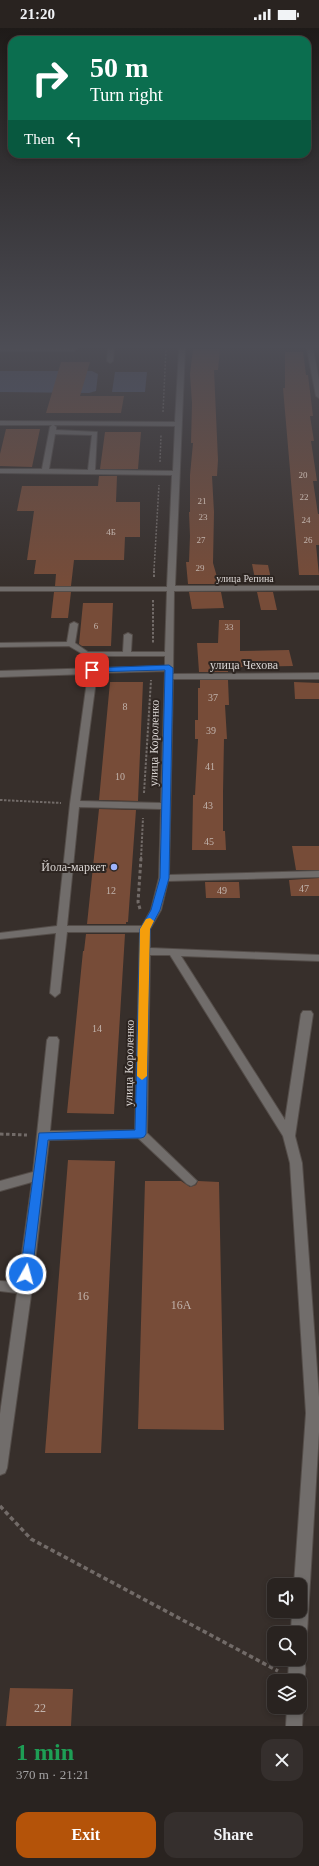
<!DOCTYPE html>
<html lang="en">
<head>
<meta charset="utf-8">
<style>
  :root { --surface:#292320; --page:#352f2d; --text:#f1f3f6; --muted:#a5a4a5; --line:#45403e; --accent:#b45309 }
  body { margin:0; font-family:"Times New Roman",serif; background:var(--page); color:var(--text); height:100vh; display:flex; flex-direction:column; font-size:15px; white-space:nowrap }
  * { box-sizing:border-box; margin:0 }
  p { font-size:13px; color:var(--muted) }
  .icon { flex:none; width:22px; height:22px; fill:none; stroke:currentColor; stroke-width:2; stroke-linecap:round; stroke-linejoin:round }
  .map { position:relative; height:1698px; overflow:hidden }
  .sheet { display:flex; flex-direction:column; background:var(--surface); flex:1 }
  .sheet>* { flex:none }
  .top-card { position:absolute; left:8px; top:8px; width:303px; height:122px; border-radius:12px; box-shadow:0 2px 6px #0003,0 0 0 1px var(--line); background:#0b6e4f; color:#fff; overflow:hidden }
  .fabs { position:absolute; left:267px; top:1550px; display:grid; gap:8px }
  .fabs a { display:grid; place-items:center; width:40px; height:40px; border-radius:8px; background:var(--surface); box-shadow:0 2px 6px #0003,0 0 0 1px var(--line); font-size:20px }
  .pin { position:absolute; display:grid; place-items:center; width:34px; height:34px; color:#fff; margin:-17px; border-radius:8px; box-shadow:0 2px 6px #0006 }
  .me { position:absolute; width:44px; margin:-22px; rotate:7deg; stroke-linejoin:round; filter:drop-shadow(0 0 3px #0008) }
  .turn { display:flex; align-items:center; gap:14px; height:84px; padding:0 16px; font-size:18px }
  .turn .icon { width:52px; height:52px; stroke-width:2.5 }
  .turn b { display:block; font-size:28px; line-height:34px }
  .then { display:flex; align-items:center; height:38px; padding:0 16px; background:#0003; gap:8px; font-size:15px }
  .round { display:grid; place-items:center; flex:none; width:42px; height:42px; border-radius:12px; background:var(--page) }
  .head { display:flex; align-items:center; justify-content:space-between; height:68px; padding:0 16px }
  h1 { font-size:24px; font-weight:600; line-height:30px; color:#1e9e55 }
  .cta { display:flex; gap:8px; margin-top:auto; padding:8px 16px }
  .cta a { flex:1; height:46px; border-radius:12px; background:var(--accent); color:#fff; font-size:16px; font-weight:600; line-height:46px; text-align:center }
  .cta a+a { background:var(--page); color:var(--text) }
  .status { display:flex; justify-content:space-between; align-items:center; height:28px; padding:0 20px; background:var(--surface); direction:ltr }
  .status svg { height:11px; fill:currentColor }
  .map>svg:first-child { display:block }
  .green { fill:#4e5773 }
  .building { fill:#774c38 }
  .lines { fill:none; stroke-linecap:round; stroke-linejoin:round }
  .minor-casing { stroke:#544d49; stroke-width:2 }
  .path-far3 { stroke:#726b68; stroke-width:1.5; stroke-dasharray:2 1.5; stroke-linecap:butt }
  .path-far2 { stroke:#726b68; stroke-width:2; stroke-dasharray:2.5 1.5; stroke-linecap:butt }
  .path-far1 { stroke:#726b68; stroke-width:3; stroke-dasharray:3.5 2.5; stroke-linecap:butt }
  .path { stroke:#726b68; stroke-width:3.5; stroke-dasharray:4.5 3; stroke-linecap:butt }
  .minor { fill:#716d6b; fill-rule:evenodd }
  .route { fill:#1a73e8; stroke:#114b97 }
  .slow { fill:#f59e0b }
  .poi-dot { fill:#9eb4fd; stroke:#2d2521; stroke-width:1.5 }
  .labels { text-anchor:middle; stroke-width:4; stroke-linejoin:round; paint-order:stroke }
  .far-number-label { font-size:9px; fill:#c1b3ac }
  .far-street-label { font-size:10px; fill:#dad5d3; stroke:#2d2521 }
  .number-label { font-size:10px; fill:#c1b3ac }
  .street-label { font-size:12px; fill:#dad5d3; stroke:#2d2521 }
  .poi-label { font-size:12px; fill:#dad5d3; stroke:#2d2521; text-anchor:end }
  .near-number-label { font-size:12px; fill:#c1b3ac }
</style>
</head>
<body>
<div class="status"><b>21:20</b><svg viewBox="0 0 49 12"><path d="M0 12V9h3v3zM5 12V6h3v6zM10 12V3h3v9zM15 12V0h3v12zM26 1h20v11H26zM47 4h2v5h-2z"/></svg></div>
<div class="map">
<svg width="319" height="1698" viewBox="0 0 319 1698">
  <rect width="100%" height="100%" fill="#372f2b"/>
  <path class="green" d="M0,343H92L98,346L96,363L89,365L0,364Z
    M115,344H147L145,364H112Z"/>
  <path class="building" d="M193,321H220L218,342H214L218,432L217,448H212L214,484L213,535L219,556H188L186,534H189L190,508L189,484H190V447L193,415H191L192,375L190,346Z
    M285,324H303L306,347H308L313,388H310L314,413H311L317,453H313L318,486H319V517H316L319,547H299L283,360H285Z
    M61,334H90L80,368H124L121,385H46Z
    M6,401H40L32,439L0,438V426Z
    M105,404H141L138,441H100Z
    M99,448H117L116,474H140V509H125L124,532H74L71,558H55L56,546H34L36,532H27L34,483H17L22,458H98Z
    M252,536L268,537L272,556H256Z
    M54,564H71L68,590H51Z
    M189,564H221L224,580L192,581Z
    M257,564H273L277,582H261Z
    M83,575H113L111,618H82L79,616Z
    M219,592H240V623L289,622L293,638L241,639V641H228V644H199L197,615H218Z
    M200,652H228L229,677H225L227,711H224L223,764V803H225L226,822H192L193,767H195L198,711H195V692H198V660H200Z
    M110,654H143L138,773L99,772Z
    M294,654L319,655V671H295Z
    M99,781L136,782L128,894H126V896H87Z
    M292,818H319V842H296Z
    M319,850V868H291L289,852Z
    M205,854H239L240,870H206Z
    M86,906H125L114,1086L67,1085L83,923H84Z
    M68,1132L115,1133L101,1425H45Z
    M145,1153H181L190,1159L196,1157L198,1153L219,1154L224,1402L138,1401Z
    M10,1660L73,1661L71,1698H6Z"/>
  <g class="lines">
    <g class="minor-casing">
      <path id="minor" d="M0,321H77L74,323H0Z
        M108,321H114L113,333L110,335L107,333Z
        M179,321H185L175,558H319V562L174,563L173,646L319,645V651H173L169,847L319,843V849L168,853L161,882L150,901V920L319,927V933L181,928L285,1092L301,986L303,983H311L313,986L295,1108L302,1135L319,1369V1404L307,1605L305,1610L300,1612V1605H291L292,1583H300V1557H294L306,1385L290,1135L283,1108L170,927H150L147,1105L197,1153L195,1156L191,1158L187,1156L138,1110L49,1112L32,1260L7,1440L5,1445L0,1447V1386L17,1265L0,1263V1253L18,1254L32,1154L0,1163V1153L33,1144L47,1012L49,1009H57L59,1012L50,1103L135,1102L140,904H67L60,965L55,969L50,965L56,905L0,911V905L57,898L70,776L88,646L0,649V643L165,638V628H86L69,618L0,619V615L67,614L70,596L74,594L78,596L75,615L88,624H123L124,607L128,605L132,607L131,624H165L167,563H0V559H167L172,447L0,445V441H42L50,399L52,397H0V393L175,394ZM54,397L175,398L173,443L95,442L97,404L56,402V399ZM55,406L92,407L88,442L49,441ZM165,643L161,775L80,773L97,645ZM79,779L161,781L159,850L151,882L142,898H67Z
        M307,321H313L319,352V370L316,368Z
        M300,1624L303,1625C306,1634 307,1653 300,1659V1653H288L289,1631H300Z
        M300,1673L303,1679L302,1698H286L287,1679H300Z"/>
    </g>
    <path class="path-far3" d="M163,384L166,321
      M160,434L161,407
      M154,542L159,457"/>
    <path class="path-far2" d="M154,549V541
      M153,572V615
      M144,765L151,652
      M0,772L61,775
      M141,831L143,790"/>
    <path class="path-far1" d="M140,881L138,874L141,830
      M0,1106L27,1107"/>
    <path class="path" d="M0,1478L31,1511L278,1643"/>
    <use href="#minor" class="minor"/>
  </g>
  <linearGradient id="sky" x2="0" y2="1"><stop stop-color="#1e1a18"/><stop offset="0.57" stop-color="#4d4d55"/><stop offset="1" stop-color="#4d4d55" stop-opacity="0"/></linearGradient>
  <rect width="319" height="559" fill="url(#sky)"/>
  <path class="route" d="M169,637L173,640L169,850L160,882L150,901L146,1106L144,1109L141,1110L48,1112L32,1246L31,1249L26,1251L22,1249L20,1246L39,1105L135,1102L140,901L151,882L160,850L165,642L92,644L89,642L92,640Z"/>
  <path class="slow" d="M150,890L154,893L150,901L147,1048L142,1052L137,1048L140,901L146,891Z"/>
  <circle class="poi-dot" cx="114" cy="839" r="4"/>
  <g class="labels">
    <g class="far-number-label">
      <text x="303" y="450">20</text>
      <text x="304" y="472">22</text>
      <text x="202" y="476">21</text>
      <text x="203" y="492">23</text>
      <text x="306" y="495">24</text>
      <text x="111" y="507">4Б</text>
      <text x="201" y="515">27</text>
      <text x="308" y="515">26</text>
      <text x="200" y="543">29</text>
      <text x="96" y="601">6</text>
      <text x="229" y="602">33</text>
    </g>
    <g class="far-street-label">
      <text x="245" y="554">улица Репина</text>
    </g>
    <g class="number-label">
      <text x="213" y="673">37</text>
      <text x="125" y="682">8</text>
      <text x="211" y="706">39</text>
      <text x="210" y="742">41</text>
      <text x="120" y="752">10</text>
      <text x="208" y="781">43</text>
      <text x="209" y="817">45</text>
      <text x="304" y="864">47</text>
      <text x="111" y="866">12</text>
      <text x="222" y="866">49</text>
      <text x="97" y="1004">14</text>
    </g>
    <g class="street-label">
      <text x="244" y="641">улица Чехова</text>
      <text transform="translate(154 715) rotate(-89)" y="4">улица Короленко</text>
      <text transform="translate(129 1035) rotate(-89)" y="4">улица Короленко</text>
    </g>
    <g class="poi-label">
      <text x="106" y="843">Йола-маркет</text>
    </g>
    <g class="near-number-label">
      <text x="83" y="1272">16</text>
      <text x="181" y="1281">16А</text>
      <text x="40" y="1684">22</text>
    </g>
  </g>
</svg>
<div class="fabs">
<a><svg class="icon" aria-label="sound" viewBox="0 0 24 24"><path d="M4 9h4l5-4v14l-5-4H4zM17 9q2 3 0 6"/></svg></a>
<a><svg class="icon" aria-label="search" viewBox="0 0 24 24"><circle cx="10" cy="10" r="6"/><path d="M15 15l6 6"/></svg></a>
<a><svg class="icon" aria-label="layers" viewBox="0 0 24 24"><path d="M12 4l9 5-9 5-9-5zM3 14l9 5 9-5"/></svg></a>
</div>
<div class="pin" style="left:92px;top:642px;background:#d93025"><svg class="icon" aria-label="arrive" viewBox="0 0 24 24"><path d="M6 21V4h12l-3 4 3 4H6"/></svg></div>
<svg class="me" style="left:26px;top:1246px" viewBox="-20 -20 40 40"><circle r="17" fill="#1a73e8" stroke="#fff" stroke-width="3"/><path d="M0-11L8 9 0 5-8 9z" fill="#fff"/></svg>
<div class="top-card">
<div class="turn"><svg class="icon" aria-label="right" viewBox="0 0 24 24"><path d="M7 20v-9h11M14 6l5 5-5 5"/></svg><div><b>50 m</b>Turn right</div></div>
<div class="then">Then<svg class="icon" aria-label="left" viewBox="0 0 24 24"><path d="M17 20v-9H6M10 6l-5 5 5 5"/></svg></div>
</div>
</div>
<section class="sheet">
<div class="head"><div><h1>1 min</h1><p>370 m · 21:21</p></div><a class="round"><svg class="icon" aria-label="close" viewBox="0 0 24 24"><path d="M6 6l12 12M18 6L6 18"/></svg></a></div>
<div class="cta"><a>Exit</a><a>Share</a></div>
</section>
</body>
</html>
